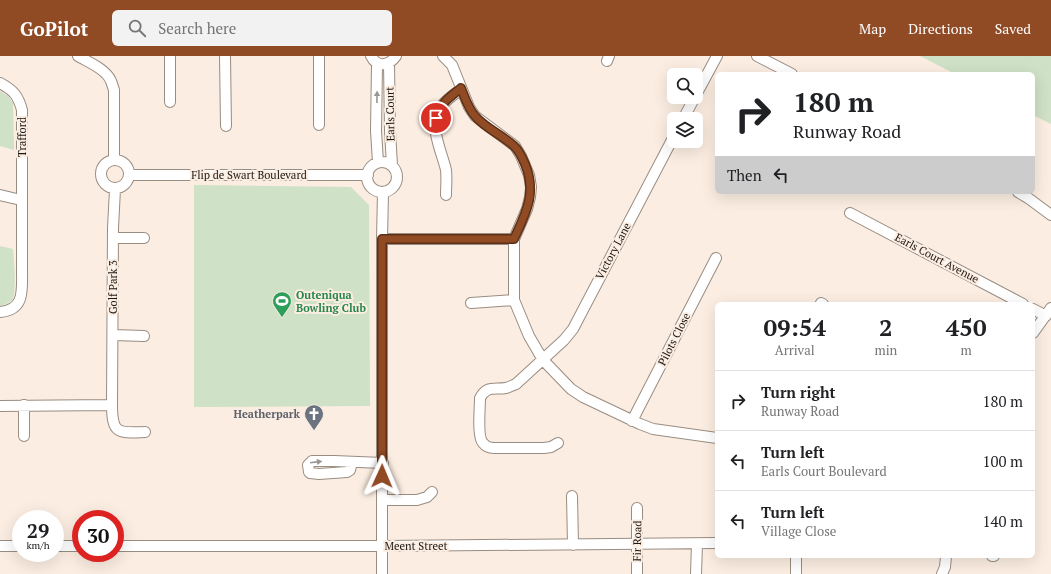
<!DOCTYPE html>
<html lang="en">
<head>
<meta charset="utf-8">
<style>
  :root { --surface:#fff; --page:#f2f2f2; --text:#202124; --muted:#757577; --line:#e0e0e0; --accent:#904a24 }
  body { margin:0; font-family:"PT Serif",serif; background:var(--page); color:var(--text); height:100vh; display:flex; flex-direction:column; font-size:15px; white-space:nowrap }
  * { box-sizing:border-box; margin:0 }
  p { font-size:13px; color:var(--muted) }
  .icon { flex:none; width:22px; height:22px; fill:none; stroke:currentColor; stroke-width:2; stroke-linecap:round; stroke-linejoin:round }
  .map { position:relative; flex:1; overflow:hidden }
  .sheet { position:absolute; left:715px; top:246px; width:320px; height:256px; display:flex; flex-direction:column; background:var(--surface); border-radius:6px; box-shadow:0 4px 16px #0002 }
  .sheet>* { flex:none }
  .hud { position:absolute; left:715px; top:16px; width:320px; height:122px; border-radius:6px; box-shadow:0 4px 16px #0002; background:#fff; color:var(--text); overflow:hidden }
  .buttons { position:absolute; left:667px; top:12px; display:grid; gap:8px }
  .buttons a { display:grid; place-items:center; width:36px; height:36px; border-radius:6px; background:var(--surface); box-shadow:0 4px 16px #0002; font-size:20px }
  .speed { position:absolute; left:12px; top:454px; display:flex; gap:8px; font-size:20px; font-weight:700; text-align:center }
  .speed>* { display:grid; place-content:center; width:52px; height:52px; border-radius:50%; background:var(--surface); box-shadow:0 4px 16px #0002; line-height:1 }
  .speed small { font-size:10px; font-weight:400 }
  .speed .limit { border:6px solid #d22; background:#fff; color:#111 }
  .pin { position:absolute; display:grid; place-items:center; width:34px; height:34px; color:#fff; margin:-17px; border:2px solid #fff; border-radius:50%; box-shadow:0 1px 4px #0007 }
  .me { position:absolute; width:44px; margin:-22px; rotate:1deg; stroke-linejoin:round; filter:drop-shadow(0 0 3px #0008) }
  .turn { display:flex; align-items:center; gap:14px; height:84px; padding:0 12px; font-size:18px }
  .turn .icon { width:52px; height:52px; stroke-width:2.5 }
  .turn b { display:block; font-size:28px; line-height:34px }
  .then { display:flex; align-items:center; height:38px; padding:0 12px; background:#0003; gap:8px; font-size:15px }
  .eta { display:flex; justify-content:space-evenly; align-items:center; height:68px; text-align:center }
  .eta b { font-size:24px; font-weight:700; line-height:28px }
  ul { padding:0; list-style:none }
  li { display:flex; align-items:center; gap:12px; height:60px; padding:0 12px; border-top:1px solid var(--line) }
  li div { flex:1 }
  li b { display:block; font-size:15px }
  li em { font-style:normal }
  header { display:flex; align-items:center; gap:24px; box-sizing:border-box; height:56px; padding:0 20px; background:var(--accent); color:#fff }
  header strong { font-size:19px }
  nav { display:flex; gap:22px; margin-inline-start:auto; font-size:14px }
  .search { width:280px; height:36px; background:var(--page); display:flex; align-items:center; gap:10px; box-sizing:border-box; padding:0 14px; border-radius:6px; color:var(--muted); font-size:15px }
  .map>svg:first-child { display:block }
  .green { fill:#cfe1c7 }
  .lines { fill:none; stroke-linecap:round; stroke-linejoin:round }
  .minor-casing { stroke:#998c81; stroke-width:12 }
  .minor { stroke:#fff; stroke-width:10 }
  .oneway { fill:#999795 }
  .route-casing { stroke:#5e3017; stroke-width:10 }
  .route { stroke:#904a24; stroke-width:7 }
  .labels { text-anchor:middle; stroke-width:4; stroke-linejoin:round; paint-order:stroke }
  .street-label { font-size:11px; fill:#1c1713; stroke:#fbede1 }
  .leisure-label { font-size:11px; font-weight:bold; fill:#27864d; stroke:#fbede1; text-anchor:start }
  .worship-label { font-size:11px; font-weight:bold; fill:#5b616d; stroke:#fbede1; text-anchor:end }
</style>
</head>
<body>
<header>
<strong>GoPilot</strong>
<div class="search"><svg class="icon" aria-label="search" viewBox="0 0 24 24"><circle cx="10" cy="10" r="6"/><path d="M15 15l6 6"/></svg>Search here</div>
<nav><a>Map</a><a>Directions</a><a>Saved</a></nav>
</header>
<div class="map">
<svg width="1051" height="518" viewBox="0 0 1051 518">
  <rect width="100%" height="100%" fill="#fbede1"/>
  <path class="green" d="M920,0H1051V68L1033,59V18H955Z
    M0,35L8,40L13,47L14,94L0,90Z
    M194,129L351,131L369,149L370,350L194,351Z
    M0,190L13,193C14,203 17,238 12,244C9,247 4,249 0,250Z"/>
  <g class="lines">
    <g class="minor-casing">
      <path id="minor" d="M78,0C88,6 106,13 111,25C112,28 113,31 114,34V103
        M225,0L226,70
        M319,0V69
        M371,0C377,12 389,10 396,0
        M443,0L452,9L469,51L475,60L515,90L521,100L529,119L531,131L530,141L527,153L514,183V244L529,280L543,304L571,333L583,341L640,368L653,373L717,382
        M757,0L792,18
        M607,5L609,0
        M389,7L390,75L392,109
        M377,8L376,75L378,106
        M0,27C13,34 18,39 22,54V215C22,234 25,254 0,256
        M696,39L717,0
        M170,46V0
        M683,63L695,41
        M101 118a14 14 0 1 1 28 0a14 14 0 1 1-28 0Z
        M367 121a15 15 0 1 1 30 0a15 15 0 1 1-30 0Z
        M130,119H368
        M1018,136L1028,142L1051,159
        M0,139L21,144
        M446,139C446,131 447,122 446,114C442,96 429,72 439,54C443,45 454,39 461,33
        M850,157L1023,248
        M113,182H144
        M382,183H514
        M471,247L514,244
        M821,247L823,248
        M1033,253L1046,260
        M1033,277L1051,252
        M113,279L144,280
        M24,349V380
        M112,349C112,379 119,377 145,376
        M0,350L112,349L113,172L115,133
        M632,365L716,202
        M558,387L551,391L544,392H494C490,392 486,391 483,387C477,381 480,352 480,342C487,329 494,334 506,332C510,331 513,329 516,328L564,284L573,273L674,80
        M352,406L350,414L347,416L319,418L310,417L309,416L308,409L312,405H334L383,407
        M572,440L573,489
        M382,444H417L427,441L432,436
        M0,490H21
        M55,490H81
        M115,490H383L717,487
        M796,500V518
        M992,500H994
        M382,518V183L383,136
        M637,518V452
        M696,518L697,488
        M942,518L945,511L946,500"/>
    </g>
    <use href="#minor" class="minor"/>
  </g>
  <defs><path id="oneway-solid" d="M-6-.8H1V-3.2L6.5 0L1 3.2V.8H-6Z"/></defs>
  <g class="oneway">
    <use href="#oneway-solid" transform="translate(377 41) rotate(-89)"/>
    <use href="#oneway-solid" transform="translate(316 406) rotate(-7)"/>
  </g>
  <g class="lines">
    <g class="route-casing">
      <path id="route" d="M382,420V183H514C526,157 537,137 525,108C522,101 519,94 514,90C502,79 485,72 475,60C468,52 465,42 461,32C449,42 441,46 436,62"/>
    </g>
    <use href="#route" class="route"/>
  </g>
  <defs>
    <g id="stadium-pin" transform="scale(1)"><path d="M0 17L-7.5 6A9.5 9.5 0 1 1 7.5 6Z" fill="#2e9e5b" stroke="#fbede1"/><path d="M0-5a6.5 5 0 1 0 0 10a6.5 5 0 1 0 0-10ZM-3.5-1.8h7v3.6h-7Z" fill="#fff"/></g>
    <g id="church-pin" transform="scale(1)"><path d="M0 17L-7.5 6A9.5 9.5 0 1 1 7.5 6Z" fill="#6b7280" stroke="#fbede1"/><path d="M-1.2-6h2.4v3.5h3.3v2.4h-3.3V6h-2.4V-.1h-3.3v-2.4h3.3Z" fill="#fff"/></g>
  </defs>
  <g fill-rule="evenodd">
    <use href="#stadium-pin" x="282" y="245"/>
    <use href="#church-pin" x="314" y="358"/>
  </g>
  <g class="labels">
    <g class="street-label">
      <text transform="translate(390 58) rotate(-91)" y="4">Earls Court</text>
      <text transform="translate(22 81) rotate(-90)" y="4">Trafford</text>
      <text x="249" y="123">Flip de Swart Boulevard</text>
      <text transform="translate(613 195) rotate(-62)" y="4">Victory Lane</text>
      <text transform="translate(937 202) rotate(28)" y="4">Earls Court Avenue</text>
      <text transform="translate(113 231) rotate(-90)" y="4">Golf Park 3</text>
      <text transform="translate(674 283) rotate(-63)" y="4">Pilots Close</text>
      <text transform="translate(637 485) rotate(-89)" y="4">Fir Road</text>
      <text x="416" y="494">Meent Street</text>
    </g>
    <g class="leisure-label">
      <text x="296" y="243">Outeniqua<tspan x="296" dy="13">Bowling Club</tspan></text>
    </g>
    <g class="worship-label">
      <text x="300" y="362">Heatherpark</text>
    </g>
  </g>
</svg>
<div class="buttons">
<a><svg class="icon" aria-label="search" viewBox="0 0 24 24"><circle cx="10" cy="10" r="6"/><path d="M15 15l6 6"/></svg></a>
<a><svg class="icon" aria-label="layers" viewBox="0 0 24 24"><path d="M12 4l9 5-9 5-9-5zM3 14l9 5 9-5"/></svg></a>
</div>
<div class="speed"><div>29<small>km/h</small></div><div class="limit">30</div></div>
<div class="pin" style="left:436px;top:62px;background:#d93025"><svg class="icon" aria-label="arrive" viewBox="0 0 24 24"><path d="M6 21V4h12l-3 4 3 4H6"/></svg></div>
<svg class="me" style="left:382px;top:420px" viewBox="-20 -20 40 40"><path d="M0-17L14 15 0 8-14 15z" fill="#904a24" stroke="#fff" stroke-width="4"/></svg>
<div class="hud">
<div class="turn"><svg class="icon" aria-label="right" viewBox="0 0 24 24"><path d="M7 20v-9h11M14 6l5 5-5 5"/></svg><div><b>180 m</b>Runway Road</div></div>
<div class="then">Then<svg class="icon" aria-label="left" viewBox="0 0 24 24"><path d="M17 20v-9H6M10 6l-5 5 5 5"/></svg></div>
</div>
<section class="sheet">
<div class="eta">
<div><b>09:54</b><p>Arrival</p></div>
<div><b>2</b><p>min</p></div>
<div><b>450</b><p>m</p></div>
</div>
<ul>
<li><svg class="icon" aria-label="right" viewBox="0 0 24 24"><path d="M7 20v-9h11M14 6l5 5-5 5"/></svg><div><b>Turn right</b><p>Runway Road</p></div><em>180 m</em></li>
<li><svg class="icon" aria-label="left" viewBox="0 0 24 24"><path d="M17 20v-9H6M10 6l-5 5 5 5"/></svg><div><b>Turn left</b><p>Earls Court Boulevard</p></div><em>100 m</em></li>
<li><svg class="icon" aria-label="left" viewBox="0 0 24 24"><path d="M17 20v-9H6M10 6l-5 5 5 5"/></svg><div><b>Turn left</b><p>Village Close</p></div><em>140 m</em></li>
</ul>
</section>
</div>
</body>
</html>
